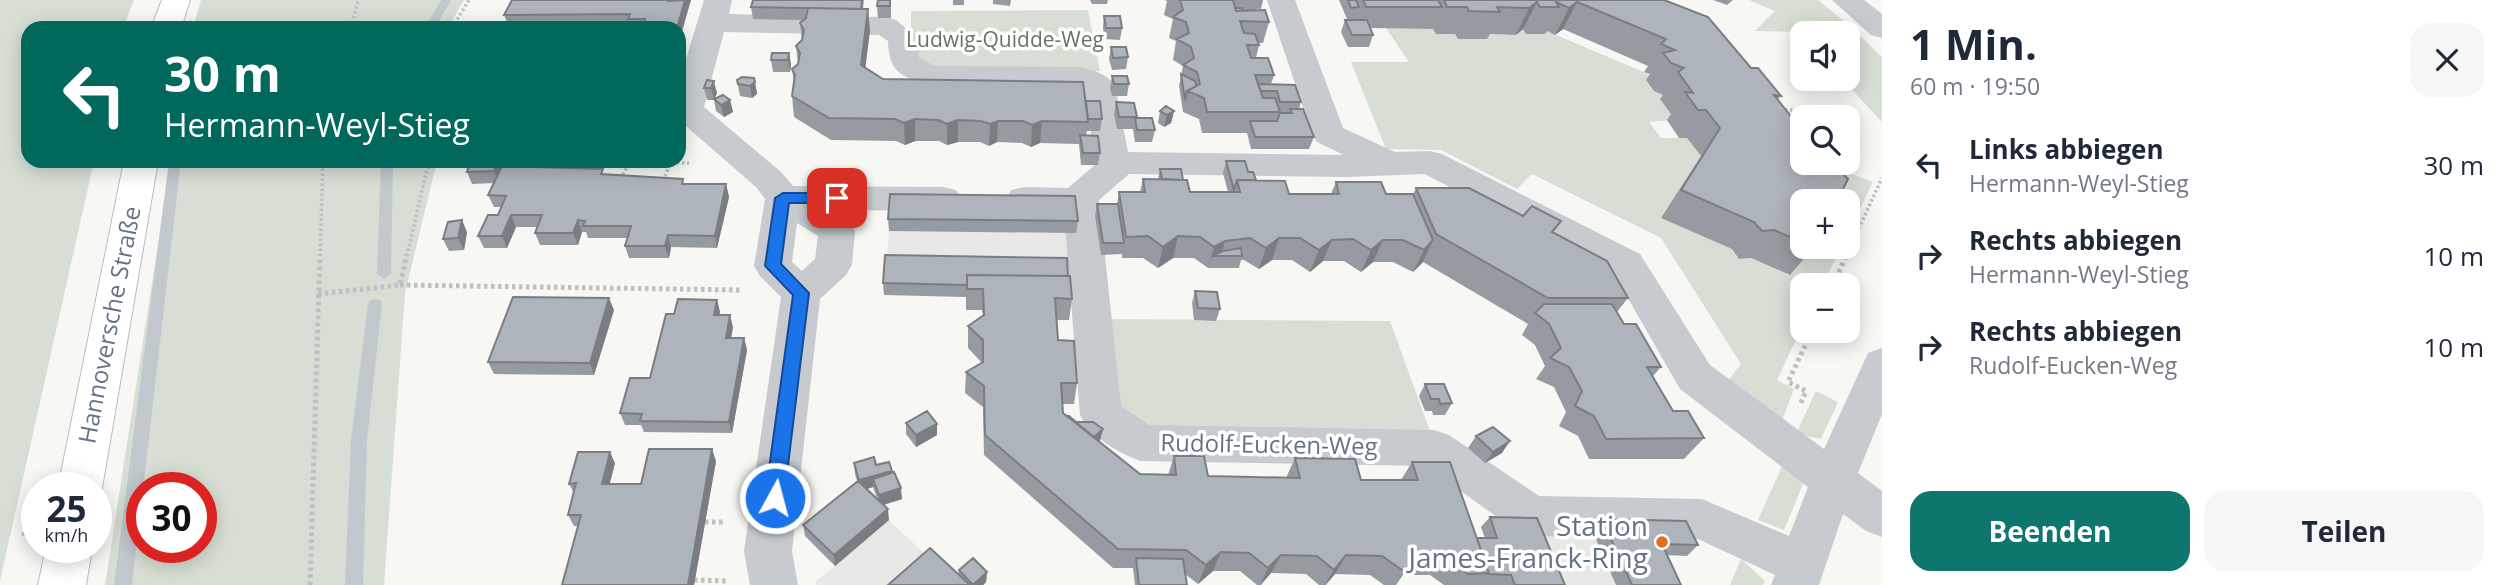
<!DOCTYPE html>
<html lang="de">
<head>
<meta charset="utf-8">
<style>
  :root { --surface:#fff; --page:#f6f6f7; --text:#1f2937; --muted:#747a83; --accent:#0f766e }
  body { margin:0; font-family:"Open Sans",sans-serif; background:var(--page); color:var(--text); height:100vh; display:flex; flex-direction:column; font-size:26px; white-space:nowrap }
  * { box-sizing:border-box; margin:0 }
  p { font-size:23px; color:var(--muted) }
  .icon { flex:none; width:38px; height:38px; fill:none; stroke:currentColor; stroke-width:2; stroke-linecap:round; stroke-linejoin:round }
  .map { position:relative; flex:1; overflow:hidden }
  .details { display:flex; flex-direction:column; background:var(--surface); width:630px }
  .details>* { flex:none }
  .top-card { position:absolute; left:21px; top:21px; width:665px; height:147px; border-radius:21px; box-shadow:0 4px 18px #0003; background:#00695c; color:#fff; overflow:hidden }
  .fabs { position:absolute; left:1790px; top:21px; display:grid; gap:14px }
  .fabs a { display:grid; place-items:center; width:70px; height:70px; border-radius:14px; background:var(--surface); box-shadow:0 4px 18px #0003; font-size:35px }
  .speed { position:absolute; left:21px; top:472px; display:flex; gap:14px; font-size:35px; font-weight:700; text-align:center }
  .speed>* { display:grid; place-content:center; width:91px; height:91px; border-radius:50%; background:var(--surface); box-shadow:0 4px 18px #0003; line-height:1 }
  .speed small { font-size:18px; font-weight:400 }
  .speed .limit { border:10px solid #d22; background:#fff; color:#111 }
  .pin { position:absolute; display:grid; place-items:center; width:60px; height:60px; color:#fff; margin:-30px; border-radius:14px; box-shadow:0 4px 10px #0006 }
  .me { position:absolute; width:77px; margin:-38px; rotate:7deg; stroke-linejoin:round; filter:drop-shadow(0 0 5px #0008) }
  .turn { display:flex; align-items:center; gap:24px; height:147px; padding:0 28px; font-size:32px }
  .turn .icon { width:91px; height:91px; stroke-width:2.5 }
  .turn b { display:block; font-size:49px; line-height:60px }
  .round { display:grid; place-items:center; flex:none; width:74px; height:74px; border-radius:21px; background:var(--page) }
  .head { display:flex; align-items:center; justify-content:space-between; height:119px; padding:0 28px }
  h1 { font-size:42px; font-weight:700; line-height:52px }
  .cta { display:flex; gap:14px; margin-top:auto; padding:14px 28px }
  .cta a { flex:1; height:80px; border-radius:21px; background:var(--accent); color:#fff; font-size:28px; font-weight:700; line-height:80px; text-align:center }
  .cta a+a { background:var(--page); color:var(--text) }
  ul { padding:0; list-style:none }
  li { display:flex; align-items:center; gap:21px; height:91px; padding:0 28px }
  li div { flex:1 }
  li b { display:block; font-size:26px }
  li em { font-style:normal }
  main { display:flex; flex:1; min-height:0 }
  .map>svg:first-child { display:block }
  .built { fill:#e8e8e7 }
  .green { fill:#d7dfd5; fill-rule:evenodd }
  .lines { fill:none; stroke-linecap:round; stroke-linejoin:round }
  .stream { fill:#c1c9cf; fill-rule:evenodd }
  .secondary-casing { stroke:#b9bdc2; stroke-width:2 }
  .path-far1 { stroke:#bec0c3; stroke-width:3.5; stroke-dasharray:2.5 2.5; stroke-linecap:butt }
  .path { stroke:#bec0c3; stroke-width:5; stroke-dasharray:3.5 3.5; stroke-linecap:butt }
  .street { fill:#c7cace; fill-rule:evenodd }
  .secondary { fill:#fff; fill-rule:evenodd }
  .wall { fill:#969ba1; fill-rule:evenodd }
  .shaded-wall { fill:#7a7e83 }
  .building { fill:#aeb4bb; stroke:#7a7e83; stroke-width:2 }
  .route { fill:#1a73e8; stroke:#114b97; stroke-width:2 }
  .poi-dot { fill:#e86d23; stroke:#fff; stroke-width:2.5 }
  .labels { text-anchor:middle; stroke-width:7; stroke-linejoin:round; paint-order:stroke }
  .far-park-label { font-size:21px; fill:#627860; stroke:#fff }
  .street-label { font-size:24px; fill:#657386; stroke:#fff }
  .near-poi-label { font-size:28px; fill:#657386; stroke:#fff; text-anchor:end }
</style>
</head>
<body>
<main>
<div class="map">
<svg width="1882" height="585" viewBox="0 0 1882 585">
  <rect width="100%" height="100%" fill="#f7f7f4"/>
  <path class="built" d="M891,206L1074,208L1080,270H1065L1067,298L884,295Z
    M859,492L958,585H817L815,582L835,566L805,536Z
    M1481,527L1639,531L1665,585H1502Z"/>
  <path class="green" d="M0,0H134L123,28H28V161H94L0,581Z
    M201,0H464L448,28H193Z
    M1749,0H1818L1851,27L1882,57V122L1842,79H1848V33L1802,35L1800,32L1755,31L1775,11Z
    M1088,10L1100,71L927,70L911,61V11Z
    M1386,28L1434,29L1436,34H1455L1458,39H1486L1484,34L1516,35L1523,29H1542L1658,78L1654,91L1666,96L1675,120L1649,122L1661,138H1687L1701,156L1662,218L1732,249L1739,259L1751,258L1789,275L1804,247H1841L1823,285H1802V327L1777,380L1794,389L1781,423L1726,383L1741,364L1661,238L1532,174L1517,189L1441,150L1386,149L1351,62H1409Z
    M171,161H437L405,293L384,585H105ZM142,488H201V548H142Z
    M1802,163L1834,167L1873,182L1848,233V201H1819Z
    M1102,319L1390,321L1431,434L1139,432L1113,413Z
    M1816,391L1838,402L1821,439L1796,434Z
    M1784,462L1803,484L1784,530L1758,520Z
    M1741,559L1765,581L1763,585H1730Z"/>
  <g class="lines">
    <path class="stream" d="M441,0H451L435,28H425Z
      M381,161H393L391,274L384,279L377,274Z
      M174,165L180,169L132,585H114L168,169Z
      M375,299L380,300L382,304L367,440L363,585H345L351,440L368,304L370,300Z"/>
    <g class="secondary-casing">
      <path id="secondary" d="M162,0H190L181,28H151Z
        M124,161H158L102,488L96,501V488H58Z
        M46,548H92L86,585H38Z"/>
    </g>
    <path class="path-far1" d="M351,28L358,0
      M452,28L469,0
      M1780,110H1822
      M592,161L689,163
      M553,173L558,161
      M620,179L630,162
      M663,181L671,162
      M320,256L323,161
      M407,256L426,173L432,161
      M1846,256L1882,178"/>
    <path class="path" d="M400,285L740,290
      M1833,285L1847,254
      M318,294L400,285L407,254
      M1801,403L1806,391L1788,382L1812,331
      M705,522H725
      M24,536L35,487
      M694,580L727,581
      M310,585L320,254"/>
    <path class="street" d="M704,0H732L729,14L886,17L896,20L918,38L919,58L935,66L1080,67C1093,70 1107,74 1115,85L1128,152L1344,155L1317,142L1312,134L1267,0H1295L1343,128L1395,152L1430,151L1442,154L1640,254L1710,365L1824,449L1868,353L1882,348V414L1858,473L1882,491V537L1866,531L1843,514L1819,585H1771L1775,575L1698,539L1531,536L1515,530L1426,466L1141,461C1118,453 1091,437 1080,415L1064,212L1024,211L1011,208L1006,199L1011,190L1024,187L1068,188L1096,164L1084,90L1075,85L929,84C900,77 889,72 888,41L879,35L724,32L704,107L781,172L793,186L943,187L956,190L961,199L956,208L943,211L831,210L850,222L855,231L852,265L846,275L820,299L792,551L798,585H750L744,551L781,297L760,276L754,266L765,199L757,188L679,120V82ZM1129,174L1345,177L1425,174L1614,274L1680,389L1808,487L1789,536L1702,499L1539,496L1449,435L1434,430L1149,425L1121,406L1099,200ZM797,223L818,236L815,259L802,271L792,262Z
      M1832,0H1864L1882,14V38L1871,35Z"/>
    <use href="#secondary" class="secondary"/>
  </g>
  <path class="wall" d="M675,0H691L679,28H630V26L509,27L504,15Z
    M753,0H864L863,9L870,30L865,68L883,79L1086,101L1102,119L1100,131H1087L1086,135L1100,153L1098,165H1081L1079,144L1040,143L1031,147L1022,143L997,142L989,146L980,142H958L947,145L939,141H915L905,145L896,141L831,140L794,117L792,96L794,84L792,69L798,64L796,46L802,41L800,23L804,20L753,19L751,7Z
    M891,0V18H878L877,6Z
    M953,0H964V5H953Z
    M993,0H1011L1010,6L993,4Z
    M1090,0H1108L1107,4H1092Z
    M1165,0H1263L1261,9H1256V10L1269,22L1263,43H1258L1259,45L1256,58L1274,75L1271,84L1301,102L1299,109L1314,137L1309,149H1251L1247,133H1202L1199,119L1183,112L1179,86L1183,66L1173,60L1176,41L1169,38L1173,19L1164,15L1167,1Z
    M1339,0H1664L1751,68L1781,96L1777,100L1802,130L1847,171L1844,175L1841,193L1834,201H1802V247H1814L1790,275L1751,258L1739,259L1732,249L1661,218L1701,156L1687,138H1679L1667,120L1671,114L1660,99L1663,95L1654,91L1646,80L1650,74L1644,72L1648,66L1563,29L1555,35L1547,31L1545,34H1526L1523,29L1516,35L1490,34L1487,39H1458L1455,34H1436L1433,29L1370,28L1373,35L1369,47H1348L1341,32L1345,20H1355L1347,19Z
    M1713,0H1733L1727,5Z
    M1104,16L1122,28L1120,40L1104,39L1103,27Z
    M1111,47L1128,57L1126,69L1112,70L1109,59Z
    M789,53L791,65L790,72H773L771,60Z
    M1112,76L1129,84L1127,96H1112L1110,88Z
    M754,78L757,94L752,98L740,96L737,80Z
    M707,80L717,93L714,99L730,100L733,112L724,117L716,111L714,100H707L704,88Z
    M1116,102L1155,130L1152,142H1135L1133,129H1117L1114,114Z
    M1160,111H1174L1171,123L1164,127L1158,123Z
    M1226,161L1248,172L1256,180L1289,194H1331L1336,182L1386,194H1413L1416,188L1554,233L1628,298L1617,312L1624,324L1661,367L1653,376L1673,411L1704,438L1684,459H1589L1578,436L1559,426L1566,412L1554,387L1536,379L1545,366L1535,345L1522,335L1528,324L1423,262L1413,272L1393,262H1373L1361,272L1344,261H1323L1310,272L1292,260H1272L1259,269L1244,260H1241L1239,268H1208L1194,258H1173L1158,268L1143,258H1122V254L1101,255L1095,216L1097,204H1117L1119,192H1140L1143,179H1158L1160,169L1183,180L1190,192H1228L1223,173Z
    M501,168L604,175L684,184H726L729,197L717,248L671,247L669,258H629L625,246L627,238H588L586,232H582L578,245H540L535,233L537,227H516L507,248H484L478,236L498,215L501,207H494L488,195L494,183L472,184L467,172Z
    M888,219L1078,221L1076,233L889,231Z
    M467,232L464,250L449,251L443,239Z
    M1068,276L1072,299L1069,320H1056L1058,340L1077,383L1074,404H1062L1063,413L1076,422L1103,429L1099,442L1140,474L1168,475L1174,456L1208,476L1286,478L1295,458L1361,480H1401L1412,462L1477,538H1485L1481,527L1490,517L1565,585H1444L1430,575H1403L1396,585H1384L1370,575L1335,574L1326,585H1319L1306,574L1271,573L1261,585H1257L1240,571H1213L1198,584L1185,574L1187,585H1135L1133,568H1113L984,455L983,407L965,393L966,372L982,363L968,348V326L983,316L982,310H966V297L884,295L883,283Z
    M1195,291L1220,309L1216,321L1194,320L1192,303Z
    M717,300L720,312L719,315L733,327L731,338H744L747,350L732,433L644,432L641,425H625L620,413L650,378L674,314Z
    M614,310L594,375L494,374L488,362Z
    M1425,384L1452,403L1445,415H1433L1432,411H1425L1419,396Z
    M906,423L937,435L916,447L906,434Z
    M1476,436L1502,453L1485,463L1468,448Z
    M716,461L694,585H562L578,526H574L568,515L574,493L569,484L615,463L609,484H641Z
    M854,463L876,465L892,473L902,499L884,505L889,520L835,566L805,536L803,525L857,481L855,474ZM873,487L874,490L877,498L867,489Z
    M1602,519L1698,545L1687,556L1667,555L1681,585H1616L1592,530Z
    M959,570L987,572L986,582L983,585H888L958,575Z"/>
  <path class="shaded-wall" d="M685,0H691L679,42V28H677Z
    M1537,2L1523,29L1516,35L1529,8Z
    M1577,2L1563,29L1555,35L1569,8Z
    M868,9L870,30L863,87L861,65Z
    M789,53L791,65L790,72L788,60Z
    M681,63L683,75L679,90V68Z
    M714,81L717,93L714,100L711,88Z
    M755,82L757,94L752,98L750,86Z
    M730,100L733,112L724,117L721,105Z
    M1174,111L1171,123L1164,127L1167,115Z
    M915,119V141L905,145L904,123Z
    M958,120V142L947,145V124Z
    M998,121L997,142L989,146L990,124Z
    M1042,121L1040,143L1031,147L1032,125Z
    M497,161L502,172L499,183L494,171Z
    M726,184L729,197L717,248L715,236Z
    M511,215L516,227L507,248L502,236Z
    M462,220L467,232L464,250L458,238Z
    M578,220L582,232L578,245L573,233Z
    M668,235L671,247L669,258L665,246Z
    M1178,236L1173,258L1158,268L1163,247Z
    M1279,238L1272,260L1259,269L1266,248Z
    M1332,240L1323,261L1310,272L1319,250Z
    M1383,240L1373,262L1361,272L1371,250Z
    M1433,240L1423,262L1413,272L1424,250Z
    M1225,241L1221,256H1212L1208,268L1214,247Z
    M609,298L614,310L594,375L590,363Z
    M717,300L720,312L717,327L714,315Z
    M730,315L733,327L729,350L726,338Z
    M744,338L747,350L732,433L729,422Z
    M937,424V435L916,447V435Z
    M1103,429L1100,441L1086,454L1088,442Z
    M1510,441L1502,453L1485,463L1493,452Z
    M712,449L716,461L694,585H688Z
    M610,452L615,463L607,495L602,484Z
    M892,471V482L873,479V487L860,491L859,480Z
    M901,488L902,499L879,506V495Z
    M888,509L889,520L835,566L834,555Z
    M1221,552L1213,571L1198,584L1206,565Z
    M1281,555L1271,573L1260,585L1268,568Z
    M1346,555L1335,574L1325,585L1334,570Z
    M987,572L986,582L983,585H973Z"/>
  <path class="building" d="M512,0H668V1L685,0L677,28H642L645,19H628L630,14L504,15Z
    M753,0H862L861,9L751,7Z
    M878,0H890V6H877Z
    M1180,0H1233L1236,11L1265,10L1269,22L1240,21L1244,33L1255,34L1259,45H1247L1251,58H1268L1274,75H1255L1263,98H1275L1280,112H1207L1204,98L1187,91L1200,84L1197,72L1183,65L1194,58L1191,47L1177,39L1189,33L1186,22L1173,17L1183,10Z
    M1348,0H1356L1359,7L1351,8Z
    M1363,0H1438L1442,7H1366Z
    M1444,0H1664L1708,17L1751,68H1758L1781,96L1774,95L1802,130V163H1840L1847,171L1841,172L1848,179L1841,193L1831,192L1826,201H1802V242L1774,230L1762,231L1754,222L1681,190L1720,128L1706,110H1698L1685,92L1693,93L1678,72L1684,68L1671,63L1663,53L1675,50L1661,44L1666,39L1577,2L1569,8L1556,2L1559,7H1540L1537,2L1529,8L1497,7L1500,12L1469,11L1467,7H1447Z
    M808,8L868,9L861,65L883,79L1083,82L1088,122L1042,121L1032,125L1023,121H998L990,124L981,121L958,120L947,124L938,120L915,119L904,123L895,119L829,118L792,96L795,75L792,69L798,64L800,53L796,46L802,40L804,30L800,23L806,18Z
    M1235,8H1242L1243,11H1236Z
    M1104,16H1120L1122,28H1106Z
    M1345,20H1367L1373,35H1352Z
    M1111,47H1126L1128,57L1113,58Z
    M772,53H789L788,60H771Z
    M1181,74L1195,81L1196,86L1187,91L1185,100Z
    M1112,76H1127L1129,84H1114Z
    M742,77L754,78L755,82L750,86L738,84L737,80Z
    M707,80L714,81L711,88H704Z
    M1258,84L1295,85L1301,102H1280L1277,91H1261Z
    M723,95L730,100L721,105L714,99Z
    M1086,101H1100L1102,119H1088Z
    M1116,102L1134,103L1137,117H1119Z
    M1166,106L1174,111L1167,115L1160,111Z
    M1290,109H1303L1314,137H1255L1250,121H1277L1280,113H1292Z
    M1135,118H1152L1155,130H1137Z
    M1080,135L1098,136L1100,153H1083Z
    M470,161H497L494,171L467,172Z
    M1226,161H1245L1248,172H1253L1256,180H1237L1234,190Z
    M502,166L603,169L601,174L683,179L682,184H726L715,236L668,235L665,246H625L631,226H583L585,221L578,220L573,233H535L542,215H511L502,236H478L488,215H498L506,196L488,195Z
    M1160,169H1181L1183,180L1162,179Z
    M1143,179L1187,180L1190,192H1240L1237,180L1285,181L1289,194H1339L1336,182H1381L1386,194H1413L1433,240L1424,250L1403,240H1383L1371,250L1353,239L1332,240L1319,250L1300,238H1279L1266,248L1250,238L1225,241L1214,247L1200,237L1178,236L1163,247L1148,236L1126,237L1119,192H1145Z
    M1416,188H1469L1523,216L1532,206L1561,221L1552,232L1607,261L1628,298H1548L1436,234Z
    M890,194L1075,196L1078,221L888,219Z
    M1097,204H1118L1124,243H1103Z
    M462,220L458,238L443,239L448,222Z
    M1241,248L1242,256H1212L1223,251Z
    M885,255L1067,258L1068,276L967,275V285L883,283Z
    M967,275L1070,276L1072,299L1055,298L1058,340L1074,341L1077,383H1061L1063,413L1140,474L1176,475L1174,456H1204L1208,476L1300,478L1295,458L1355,459L1361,480H1418L1412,462H1450L1489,573L1468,574L1444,557L1417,556L1405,572L1382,556L1346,555L1334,570L1317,556L1281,555L1268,568L1249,553L1221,552L1206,565L1186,550L1118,549L985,435L984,386L966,372L983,362V340L968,326L984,315L983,289H967Z
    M1195,291L1217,292L1220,309L1198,308Z
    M513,297L609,298L590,363L488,362Z
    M678,299L717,300L714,315H730L726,338H744L729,422L640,421L642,414L620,413L630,378H650L666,314H674Z
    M1544,304H1612L1624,324H1636L1661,367H1647L1673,411H1688L1704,438L1606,439L1594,416L1575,406L1582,391L1569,367L1550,358L1561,348L1549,324L1535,313Z
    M1425,384H1444L1452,403L1440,404L1439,399H1431Z
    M927,411L937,424L916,435L906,423Z
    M1068,416H1069L1076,422H1093L1103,429L1094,437Z
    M1493,427L1510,441L1493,452L1476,436Z
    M649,449H712L688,585H562L581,515H568L576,483L569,484L578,452H610L602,484H641Z
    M874,457L876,465L889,462L892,471L859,480L854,463Z
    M894,472L901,488L879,495L873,479Z
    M858,481L888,509L834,555L803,525Z
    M1490,517L1537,518L1565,585H1515L1511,575L1489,574L1477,538H1497Z
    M1602,519L1686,521L1698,545L1662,544L1681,585H1632Z
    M930,548L970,585H888Z
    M973,558L987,572L973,585L959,570Z
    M1136,558L1183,559L1187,585H1139Z"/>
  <path class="route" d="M783,193H837L844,198L837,203H789L781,264L809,293L784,498L781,503L775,506L768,503L765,498L793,295L765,266L775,198Z"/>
  <circle class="poi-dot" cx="1662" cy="542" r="7"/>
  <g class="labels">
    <g class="far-park-label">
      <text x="1005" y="47">Ludwig-Quidde-Weg</text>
    </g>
    <g class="street-label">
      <text transform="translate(110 325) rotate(-79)" y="8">Hannoversche Straße</text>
      <text transform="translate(1269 445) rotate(1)" y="8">Rudolf-Eucken-Weg</text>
    </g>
    <g class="near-poi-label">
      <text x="1648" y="536">Station<tspan x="1648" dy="32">James-Franck-Ring</tspan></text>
    </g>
  </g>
</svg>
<div class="fabs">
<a><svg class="icon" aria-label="sound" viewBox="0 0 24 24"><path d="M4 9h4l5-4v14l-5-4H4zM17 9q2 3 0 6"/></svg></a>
<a><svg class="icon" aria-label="search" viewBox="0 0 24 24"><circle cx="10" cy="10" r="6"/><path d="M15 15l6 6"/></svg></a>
<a>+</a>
<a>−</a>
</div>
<div class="speed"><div>25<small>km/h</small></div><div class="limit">30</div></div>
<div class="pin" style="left:837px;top:198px;background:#d93025"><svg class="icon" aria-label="arrive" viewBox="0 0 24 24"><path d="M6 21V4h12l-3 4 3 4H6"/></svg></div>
<svg class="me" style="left:775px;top:498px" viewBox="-20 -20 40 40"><circle r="17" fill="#1a73e8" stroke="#fff" stroke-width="3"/><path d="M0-11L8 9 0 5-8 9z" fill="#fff"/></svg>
<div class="top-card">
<div class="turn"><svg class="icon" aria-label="left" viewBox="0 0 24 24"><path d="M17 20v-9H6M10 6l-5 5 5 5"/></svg><div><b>30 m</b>Hermann-Weyl-Stieg</div></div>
</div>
</div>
<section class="details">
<div class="head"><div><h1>1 Min.</h1><p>60 m · 19:50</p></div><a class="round"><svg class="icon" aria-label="close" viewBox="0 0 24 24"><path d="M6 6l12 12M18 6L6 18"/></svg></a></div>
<ul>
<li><svg class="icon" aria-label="left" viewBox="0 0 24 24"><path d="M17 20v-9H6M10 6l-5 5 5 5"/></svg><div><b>Links abbiegen</b><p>Hermann-Weyl-Stieg</p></div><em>30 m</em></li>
<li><svg class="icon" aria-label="right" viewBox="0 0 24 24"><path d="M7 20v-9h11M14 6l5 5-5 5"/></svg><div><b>Rechts abbiegen</b><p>Hermann-Weyl-Stieg</p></div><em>10 m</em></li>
<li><svg class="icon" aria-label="right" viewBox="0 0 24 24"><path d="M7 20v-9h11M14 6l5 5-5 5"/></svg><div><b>Rechts abbiegen</b><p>Rudolf-Eucken-Weg</p></div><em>10 m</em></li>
</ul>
<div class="cta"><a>Beenden</a><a>Teilen</a></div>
</section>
</main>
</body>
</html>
